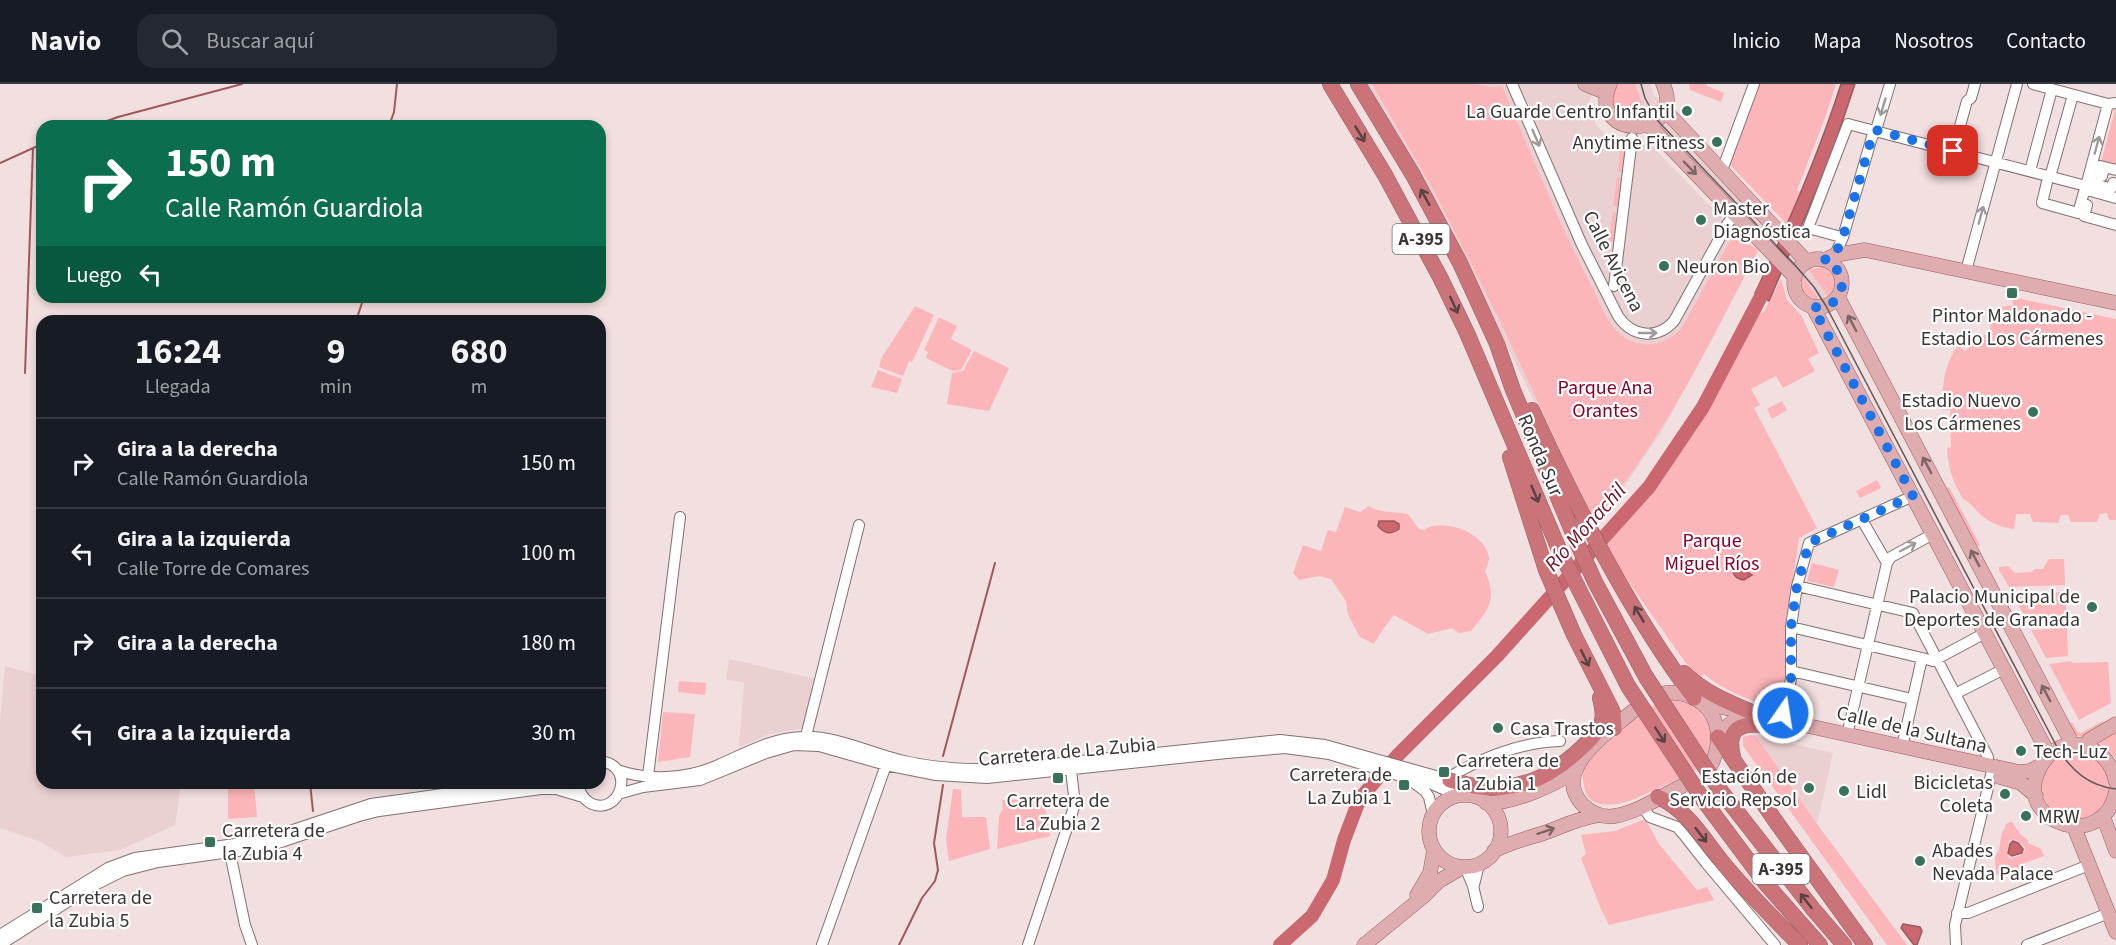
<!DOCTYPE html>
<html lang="es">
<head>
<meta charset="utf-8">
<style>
  :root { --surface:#171b24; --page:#242831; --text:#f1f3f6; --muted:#9ea1a6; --line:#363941 }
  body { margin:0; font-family:"Source Sans 3",sans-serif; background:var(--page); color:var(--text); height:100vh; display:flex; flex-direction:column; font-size:22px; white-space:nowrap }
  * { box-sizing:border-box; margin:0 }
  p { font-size:20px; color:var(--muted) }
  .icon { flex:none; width:33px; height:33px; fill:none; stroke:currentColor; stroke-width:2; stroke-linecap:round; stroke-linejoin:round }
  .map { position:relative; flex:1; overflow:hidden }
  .details { position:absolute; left:36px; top:231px; width:570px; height:474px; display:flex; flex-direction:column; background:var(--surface); border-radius:18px; box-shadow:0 3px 9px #0003 }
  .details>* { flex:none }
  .guide { position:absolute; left:36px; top:36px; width:570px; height:183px; border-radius:18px; box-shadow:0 3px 9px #0003; background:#0b6e4f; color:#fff; overflow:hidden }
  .pin { position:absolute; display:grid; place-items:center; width:51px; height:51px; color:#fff; margin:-26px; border-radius:12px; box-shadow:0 3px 9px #0006 }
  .me { position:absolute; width:66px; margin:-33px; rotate:13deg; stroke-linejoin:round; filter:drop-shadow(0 0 4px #0008) }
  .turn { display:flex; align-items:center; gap:21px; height:126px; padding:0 30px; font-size:27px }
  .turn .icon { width:78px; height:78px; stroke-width:2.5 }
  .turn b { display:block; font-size:42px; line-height:51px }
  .then { display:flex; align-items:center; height:57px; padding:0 30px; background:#0003; gap:12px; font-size:22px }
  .eta { display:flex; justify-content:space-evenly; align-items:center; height:102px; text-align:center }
  .eta b { font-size:36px; font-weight:700; line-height:42px }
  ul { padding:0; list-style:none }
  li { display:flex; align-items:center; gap:18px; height:90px; padding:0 30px; border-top:2px solid var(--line) }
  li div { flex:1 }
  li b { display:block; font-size:22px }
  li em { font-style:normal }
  header { display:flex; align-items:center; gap:36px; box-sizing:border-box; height:84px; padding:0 30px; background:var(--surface); border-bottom:2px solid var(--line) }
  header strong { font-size:28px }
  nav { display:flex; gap:33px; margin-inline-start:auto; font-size:21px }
  .search { width:420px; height:54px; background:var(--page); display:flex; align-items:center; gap:15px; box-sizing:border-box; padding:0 21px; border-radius:18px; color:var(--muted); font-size:22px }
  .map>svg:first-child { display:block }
  .built { fill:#ebd0d1 }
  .green { fill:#fcb5b9; fill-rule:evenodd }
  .water { fill:#ca676f; stroke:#9f585e; stroke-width:1.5 }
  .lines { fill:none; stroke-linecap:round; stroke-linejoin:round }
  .stream { stroke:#9f585e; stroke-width:2 }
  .river { stroke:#ca676f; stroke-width:14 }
  .minor-casing { stroke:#817171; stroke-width:12 }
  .major-casing { stroke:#985e62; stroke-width:15 }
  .highway-casing { stroke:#985e62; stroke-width:16 }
  .minor { stroke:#fff; stroke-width:10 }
  .major { stroke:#dfacaf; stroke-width:14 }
  .highway { stroke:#ca747a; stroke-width:15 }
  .tram { stroke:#615757; stroke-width:1.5 }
  .highway-bridge-casing { stroke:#985e62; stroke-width:16; stroke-linecap:butt }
  .highway-bridge { stroke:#ca747a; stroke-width:15 }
  .oneway { stroke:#9e9a9a }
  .oneway2 { stroke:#584243 }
  .oneway3 { stroke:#7d6566 }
  .route { stroke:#1a73e8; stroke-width:10; stroke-dasharray:0 18 }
  .poi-dot { fill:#38725b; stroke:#fff; stroke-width:2 }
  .labels { text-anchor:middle; stroke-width:4.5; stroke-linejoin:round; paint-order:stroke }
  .shield { fill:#fff; stroke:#767272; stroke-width:1.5 }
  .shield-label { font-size:18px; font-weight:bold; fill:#3c3535 }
  .poi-label { font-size:20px; fill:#3c3535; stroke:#fff; text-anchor:start }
  .street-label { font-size:20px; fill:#3c3535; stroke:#fff }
  .park-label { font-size:20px; fill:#860228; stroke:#fff }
  .water-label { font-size:21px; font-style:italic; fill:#6d1023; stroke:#fff }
</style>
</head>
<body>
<header>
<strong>Navio</strong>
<div class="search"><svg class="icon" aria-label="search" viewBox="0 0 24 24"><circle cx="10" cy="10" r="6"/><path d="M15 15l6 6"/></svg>Buscar aquí</div>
<nav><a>Inicio</a><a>Mapa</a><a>Nosotros</a><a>Contacto</a></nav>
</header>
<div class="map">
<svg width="2116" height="861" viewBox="0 0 2116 861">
  <rect width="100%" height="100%" fill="#f2dfdf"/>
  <path class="built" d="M1367,0H1597L1589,18L1596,41L1609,54L1619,58L1651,61L1717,129L1746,157L1759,166L1662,347L1622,406L1593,438L1446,137Z
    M1635,0H1650L1653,9L1800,175L1792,185L1648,35Z
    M1808,185L1820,198L1829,214L1820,217L1803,192Z
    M729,575L816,595L804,644L770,650L739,663L744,599L726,595Z
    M5,582L42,592V699H180L181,701L175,741L120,766L66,773L41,758L0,744V638Z
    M1756,652L1833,669L1817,740Z"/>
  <path class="green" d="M1372,0H1474L1493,3L1502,2C1531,70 1558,138 1592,203C1600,218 1606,238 1620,250C1638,266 1664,263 1681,245L1735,148L1746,159L1758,166C1710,258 1665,354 1596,434L1588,425L1501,239L1435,109Z
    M1617,0H1635L1648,35C1626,41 1603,24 1617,0Z
    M1689,0H1707V2L1724,9L1721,18L1690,6Z
    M1757,0H1836L1825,34L1797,106L1800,108L1786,142L1783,136L1728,79Z
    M2115,25L2116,26V86L2100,82Z
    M1621,59L1626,60L1623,88H1618Z
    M1617,94H1622L1618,123L1613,122Z
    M1613,128L1618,129L1614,158L1609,157Z
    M1811,183L1812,185L1823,183L1834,191L1835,200L1829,214L1808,185Z
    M1803,192L1820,217C1806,215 1799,205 1803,192Z
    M1781,195L1787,216L1801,231L1819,269L1808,275L1815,287L1783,304L1776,292L1751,305L1760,321L1754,324L1817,444L1799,454L1787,538V590L1780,624C1752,618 1726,608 1704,590L1700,594L1685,578L1619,484L1606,459L1652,405L1684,359L1760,228L1763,229Z
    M2012,213L2116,235V436H2109L2107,429L2100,430L2097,438H2071L2068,431H2061L2058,439L2033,438L2030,430H2016L2014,445C2000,443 1987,438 1978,428C1972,422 1970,418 1963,415C1953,398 1948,384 1947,364L1951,363L1950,326H1942C1942,301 1944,282 1958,261L1965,267L1984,251H1990L1991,233L2000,223L2013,221Z
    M915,222L934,231L912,278L909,277L903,292L879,283L882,273Z
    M939,233L957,242L951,255L972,266L961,286L953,287L926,274L928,268L924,266Z
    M974,267L1009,284L989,327L947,320L952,289L963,287Z
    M878,286L902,295L897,309L871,303Z
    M1782,317L1787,326L1772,335L1767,325Z
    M1877,396L1881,404L1860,414L1856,407Z
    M1949,403L1980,461L1975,463L1945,406Z
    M1369,422C1381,430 1393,427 1408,430L1419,445L1424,446C1443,433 1486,449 1489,474C1489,478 1487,482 1485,487C1497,516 1490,524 1471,547L1459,549L1452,544L1428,550L1394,531L1383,545L1374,560L1360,553L1348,531L1346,517L1331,495L1319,492L1299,496L1293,489L1303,461L1321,467L1328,446L1336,448L1345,423L1360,428Z
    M2049,475H2064L2065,501L2009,503L1999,486V483L2008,482L2015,489L2032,488L2035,485H2043Z
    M1812,479L1839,486L1834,503L1807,497Z
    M2065,508L2067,538L2028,539L2012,509Z
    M2067,544L2068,572L2046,574L2031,546Z
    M2071,577L2072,579L2108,578L2111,619L2079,636L2049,580Z
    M679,597L706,599L705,611L678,608Z
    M1673,616C1688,618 1698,623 1706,636C1710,641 1711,647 1711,653C1715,682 1687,692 1665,701C1654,706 1643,711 1632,716C1615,722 1587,726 1584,702C1583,696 1582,689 1584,684C1590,671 1642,628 1656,620C1661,618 1667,617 1673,616Z
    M663,628L695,630L690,673L658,678Z
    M2103,637L2105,641L2083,653L2074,651L2068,640L2072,638L2077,647L2081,649Z
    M2116,645V674L2100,659V656Z
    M1750,651L1756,652L1817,740L1907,861H1887L1743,662V653Z
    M2042 702a34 34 0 1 1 68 0a34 34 0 1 1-68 0Z
    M228,699H254L257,733L228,735Z
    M953,705H961L962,733H986L990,765L949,777L946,755Z
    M1044,715L1050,752L997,765L999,732L1003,725L1002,716Z
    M1645,735L1659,760L1697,806L1707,803L1714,816L1609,841L1600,823L1581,774L1586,770L1581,751L1615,747Z
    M2010,738H2012L2021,751L2028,756V759L2041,765L2044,772L2024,779L2019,784L2016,783L1996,791L1995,773L1999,766L2002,748L2004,746L2006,740ZM2015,755L2025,763V767L2021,771L2010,775L2007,768L2009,757Z"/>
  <path class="water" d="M1841,0H1855L1829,77L1769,217L1755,209C1788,141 1818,72 1841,0Z
    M1379,437H1394L1399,440V445C1390,451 1385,450 1378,442Z
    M1733,480L1752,491L1744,496C1735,495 1731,489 1733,480Z
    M2013,757L2018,759L2023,765L2022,769L2012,772L2008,769L2010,760Z
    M1903,840L1920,843L1922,847L1917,861H1914L1901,844Z"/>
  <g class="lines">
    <path class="stream" d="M93,42L118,33L242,0
      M389,42L394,28L397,0
      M0,79L42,60
      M356,237L364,213
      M25,289L33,64
      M943,672L995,479
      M310,699L313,727
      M899,861L922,814L935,797L938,786L934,759L943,701"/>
    <path class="river" d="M1280,861L1312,832L1333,796L1344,756L1357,722L1363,711L1397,672L1497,572L1649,403L1703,323L1769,197"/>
    <g class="minor-casing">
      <path id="minor" d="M1512,0L1582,161L1618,232C1632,253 1657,256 1674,237L1728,139L1735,131
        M2033,0L2108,20L2116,19
        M1953,67L1967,17L1971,14L1975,0
        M1724,81L1754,0
        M2116,86L2100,82L2098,87L2103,88L2102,92L2097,91L2095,100L2111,105L2113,99L2116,100
        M2030,87L2052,5
        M2050,93L2073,11
        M2047,98L2042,119L2078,129L2084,108
        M2086,102L2108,20
        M2087,121L2084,132L2116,141
        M1841,153L1808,144L1848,40L2086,102L2087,106L2116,114
        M1835,171L1843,153L1872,53L1876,46L1890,0
        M1966,187L2017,0
        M1614,202L1632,54
        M1862,436L1887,479
        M1797,502L1913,529L1988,673
        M1791,543L1922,574
        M1791,587L1912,615
        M1955,610L2004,585
        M1782,636L1791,595V543L1797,502L1809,459L1913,412
        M1847,651L1887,479L1891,473L1933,450
        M806,652L859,441
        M1902,663L1922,574L1933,577L1985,549
        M617,686C648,697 686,695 716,682C744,670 771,654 802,653C837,651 871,670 904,677C938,685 971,686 1005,685L1280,656L1325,661L1450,696L1451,692C1484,673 1522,658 1560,657
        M1414,689L1434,701L1459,712
        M648,692L680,433
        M578,699C579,708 582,714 590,719C619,734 638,682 600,677
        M618,710L643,703L700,696L766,669L794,661L819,662L886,681L936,691L987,694L1227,669L1285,664L1329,670L1407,694L1425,707L1429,713L1433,731
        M1642,722L1650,733L1677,743L1684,751L1706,779L1775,861
        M230,769L245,841L252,861
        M1465,783L1473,802L1478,823
        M1474,801L1479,780
        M1957,829H1968L2089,781
        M0,851L108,784L135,774L263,756L371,720L522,699
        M0,861L89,804L123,787L158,778L266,763L359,732L379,727L541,705H556L583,713
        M822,861L886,681
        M1028,861L1075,720L1071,686
        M1956,861L1955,841L1991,691
        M2027,861L2109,829"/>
    </g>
    <g class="major-casing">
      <path id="major" d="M1585,0L1607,9
        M1610,0C1585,57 1688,56 1663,0
        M1664,25L1807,178
        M1649,41L1795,193
        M1794 199a24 24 0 1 1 48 0a24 24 0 1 1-48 0Z
        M1824,176L1835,171L1865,166L2116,219
        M1838,213L2073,661
        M1813,223L2049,671
        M1665,609C1708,606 1730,643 1711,681
        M1703,619L2019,688L2030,687L2041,681
        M1633,627C1609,648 1551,685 1582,720C1591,729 1603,734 1615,732C1638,728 1661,712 1682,702
        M1719,649L1736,635L1754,636
        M2085,662L2089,656L2116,640
        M2000,693L2021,699L2036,712
        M2116,698C2111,673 2088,654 2061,663C2049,668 2042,678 2037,690C2018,742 2105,767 2116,707
        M1429 747a36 36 0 1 1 72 0a36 36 0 1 1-72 0Z
        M1486,719C1510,720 1558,701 1576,685
        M2103,732L2116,767
        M2074,743L2116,848
        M1494,767C1511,758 1525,755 1544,749C1563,742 1579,734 1599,731
        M1417,811L1430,789L1434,766
        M1364,861L1424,812L1439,797L1463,783"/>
    </g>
    <g class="highway-casing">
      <path id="highway" d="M1330,0L1385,91L1441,195L1467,249L1561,470L1628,602
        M1358,0L1413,91L1460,179L1497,260L1513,306L1575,454L1595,498L1646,593
        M1532,326C1578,425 1628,526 1694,614
        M1510,373L1546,486L1574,551L1610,622L1613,629L1614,644
        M1684,589C1705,609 1728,618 1754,629
        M1718,653L1774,735L1865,861
        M1733,673C1726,644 1740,639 1765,641
        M1450,696C1468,701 1486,706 1505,703C1521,701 1540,695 1553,686C1568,677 1597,653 1602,637C1604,628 1602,621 1600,614
        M1720,706L1813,825L1844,861
        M1658,713C1691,728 1706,760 1729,786C1751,812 1776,837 1800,861
        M1704,717L1766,800L1820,861"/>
    </g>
    <use href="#minor" class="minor"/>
    <use href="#major" class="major"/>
    <use href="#highway" class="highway"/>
    <path class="tram" d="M1641,0L1645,14L1657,36L1794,180L1814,203L1826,222L2058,665C2072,687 2089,702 2116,705"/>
    <g class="highway-bridge-casing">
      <path id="highway-bridge" d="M1646,593L1720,706
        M1628,602L1704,717"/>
    </g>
    <use href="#highway-bridge" class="highway-bridge"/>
  </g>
  <defs><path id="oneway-shaft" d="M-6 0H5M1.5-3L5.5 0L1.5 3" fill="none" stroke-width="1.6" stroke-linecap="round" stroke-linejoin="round" transform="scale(1.5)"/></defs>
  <g class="oneway">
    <use href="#oneway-shaft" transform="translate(1883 23) rotate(107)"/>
    <use href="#oneway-shaft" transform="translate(1536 54) rotate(67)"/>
    <use href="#oneway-shaft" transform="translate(2097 61) rotate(-75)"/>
    <use href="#oneway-shaft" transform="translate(1981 131) rotate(-75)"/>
    <use href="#oneway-shaft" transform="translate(1648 249)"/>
    <use href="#oneway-shaft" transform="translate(1908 463) rotate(-28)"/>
  </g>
  <g class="oneway2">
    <use href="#oneway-shaft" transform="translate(1360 50) rotate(59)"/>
    <use href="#oneway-shaft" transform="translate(1425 113) rotate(-119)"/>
    <use href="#oneway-shaft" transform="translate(1454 221) rotate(65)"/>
    <use href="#oneway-shaft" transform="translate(1535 410) rotate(67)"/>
    <use href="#oneway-shaft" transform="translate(1639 530) rotate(-121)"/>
    <use href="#oneway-shaft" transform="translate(1585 574) rotate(64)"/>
    <use href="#oneway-shaft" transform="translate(1660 651) rotate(57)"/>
    <use href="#oneway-shaft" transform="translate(1701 751) rotate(52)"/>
    <use href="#oneway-shaft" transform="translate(1806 817) rotate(-128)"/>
  </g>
  <g class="oneway3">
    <use href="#oneway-shaft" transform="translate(1690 84) rotate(46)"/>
    <use href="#oneway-shaft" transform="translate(1852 239) rotate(-118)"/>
    <use href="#oneway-shaft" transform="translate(1927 381) rotate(-118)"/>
    <use href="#oneway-shaft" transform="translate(1975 474) rotate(-118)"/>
    <use href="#oneway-shaft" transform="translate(2046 609) rotate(-118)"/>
    <use href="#oneway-shaft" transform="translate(1546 747) rotate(-19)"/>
  </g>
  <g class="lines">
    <path class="route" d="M1783,629L1791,595V543L1797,502L1809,459L1913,412L1813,223C1845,226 1853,189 1824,176L1835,171L1843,153L1872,53L1876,46L1953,67"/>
  </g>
  <g class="poi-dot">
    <circle cx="1687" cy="27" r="6"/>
    <circle cx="1717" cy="58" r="6"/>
    <circle cx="1701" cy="136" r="6"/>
    <circle cx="1664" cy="182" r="6"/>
    <rect x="2006" y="203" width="12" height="12" rx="3"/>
    <circle cx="2033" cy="328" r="6"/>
    <circle cx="2092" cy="523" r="6"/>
    <circle cx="1498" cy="644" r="6"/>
    <circle cx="2021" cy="667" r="6"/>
    <rect x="1438" y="682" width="12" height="12" rx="3"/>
    <rect x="1052" y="688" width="12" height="12" rx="3"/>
    <rect x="1398" y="695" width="12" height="12" rx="3"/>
    <circle cx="1809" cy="704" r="6"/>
    <circle cx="1844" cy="707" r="6"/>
    <circle cx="2005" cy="710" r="6"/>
    <circle cx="2026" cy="732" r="6"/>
    <rect x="204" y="752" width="12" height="12" rx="3"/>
    <circle cx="1920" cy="777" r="6"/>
    <rect x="31" y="818" width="12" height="12" rx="3"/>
  </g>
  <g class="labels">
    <g class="shield">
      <rect x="1392.5" y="140" width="57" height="30" rx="4.5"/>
      <rect x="1752.5" y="770" width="57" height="30" rx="4.5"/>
    </g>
    <g class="shield-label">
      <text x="1421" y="161">A-395</text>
      <text x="1781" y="791">A-395</text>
    </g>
    <g class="poi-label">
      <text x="1675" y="34" text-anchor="end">La Guarde Centro Infantil</text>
      <text x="1705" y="65" text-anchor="end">Anytime Fitness</text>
      <text x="1713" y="131">Master<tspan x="1713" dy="23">Diagnóstica</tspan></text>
      <text x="1676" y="189">Neuron Bio</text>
      <text x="2012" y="238" text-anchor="middle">Pintor Maldonado -<tspan x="2012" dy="23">Estadio Los Cármenes</tspan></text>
      <text x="2021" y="323" text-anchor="end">Estadio Nuevo<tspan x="2021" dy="23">Los Cármenes</tspan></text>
      <text x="2080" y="519" text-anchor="end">Palacio Municipal de<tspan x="2080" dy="23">Deportes de Granada</tspan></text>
      <text x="1510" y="651">Casa Trastos</text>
      <text x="2033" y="674">Tech-Luz</text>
      <text x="1456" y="683">Carretera de<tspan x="1456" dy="23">la Zubia 1</tspan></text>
      <text x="1392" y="697" text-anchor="end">Carretera de<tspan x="1392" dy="23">La Zubia 1</tspan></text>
      <text x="1797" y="699" text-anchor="end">Estación de<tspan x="1797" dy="23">Servicio Repsol</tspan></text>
      <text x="1993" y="705" text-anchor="end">Bicicletas<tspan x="1993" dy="23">Coleta</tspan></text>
      <text x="1856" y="714">Lidl</text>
      <text x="1058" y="723" text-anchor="middle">Carretera de<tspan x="1058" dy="23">La Zubia 2</tspan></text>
      <text x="2038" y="739">MRW</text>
      <text x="222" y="753">Carretera de<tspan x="222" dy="23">la Zubia 4</tspan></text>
      <text x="1932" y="773">Abades<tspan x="1932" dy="23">Nevada Palace</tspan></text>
      <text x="49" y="820">Carretera de<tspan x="49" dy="23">la Zubia 5</tspan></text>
    </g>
    <g class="street-label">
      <text transform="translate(1614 177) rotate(63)" y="7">Calle Avicena</text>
      <text transform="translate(1541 371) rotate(67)" y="7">Ronda Sur</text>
      <text transform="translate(1912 645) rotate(13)" y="7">Calle de la Sultana</text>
      <text transform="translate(1067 667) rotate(-5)" y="7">Carretera de La Zubia</text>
    </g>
    <g class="park-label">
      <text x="1605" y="310">Parque Ana<tspan x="1605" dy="23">Orantes</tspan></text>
      <text x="1712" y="463">Parque<tspan x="1712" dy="23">Miguel Ríos</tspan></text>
    </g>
    <g class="water-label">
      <text transform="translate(1585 443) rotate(-48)" y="7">Río Monachil</text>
    </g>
  </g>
</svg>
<div class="pin" style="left:1953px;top:67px;background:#d93025"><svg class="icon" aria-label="arrive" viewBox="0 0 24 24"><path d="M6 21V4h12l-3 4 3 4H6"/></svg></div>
<svg class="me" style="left:1783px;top:629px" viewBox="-20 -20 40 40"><circle r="17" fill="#1a73e8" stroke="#fff" stroke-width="3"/><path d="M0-11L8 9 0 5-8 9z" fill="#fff"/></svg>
<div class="guide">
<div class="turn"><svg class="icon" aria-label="right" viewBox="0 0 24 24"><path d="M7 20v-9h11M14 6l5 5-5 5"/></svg><div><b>150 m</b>Calle Ramón Guardiola</div></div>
<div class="then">Luego<svg class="icon" aria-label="left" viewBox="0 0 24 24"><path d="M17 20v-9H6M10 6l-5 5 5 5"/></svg></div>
</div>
<section class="details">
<div class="eta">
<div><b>16:24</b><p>Llegada</p></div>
<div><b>9</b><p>min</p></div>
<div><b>680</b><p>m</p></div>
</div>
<ul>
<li><svg class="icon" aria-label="right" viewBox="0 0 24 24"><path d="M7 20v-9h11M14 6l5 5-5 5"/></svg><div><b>Gira a la derecha</b><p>Calle Ramón Guardiola</p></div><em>150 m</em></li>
<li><svg class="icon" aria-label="left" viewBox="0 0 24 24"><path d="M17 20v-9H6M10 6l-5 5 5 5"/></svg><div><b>Gira a la izquierda</b><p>Calle Torre de Comares</p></div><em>100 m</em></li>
<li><svg class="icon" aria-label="right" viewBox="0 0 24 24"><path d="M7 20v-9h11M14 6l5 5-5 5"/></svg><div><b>Gira a la derecha</b></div><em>180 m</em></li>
<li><svg class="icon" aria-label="left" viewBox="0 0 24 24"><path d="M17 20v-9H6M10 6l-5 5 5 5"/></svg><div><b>Gira a la izquierda</b></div><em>30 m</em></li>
</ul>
</section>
</div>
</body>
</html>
